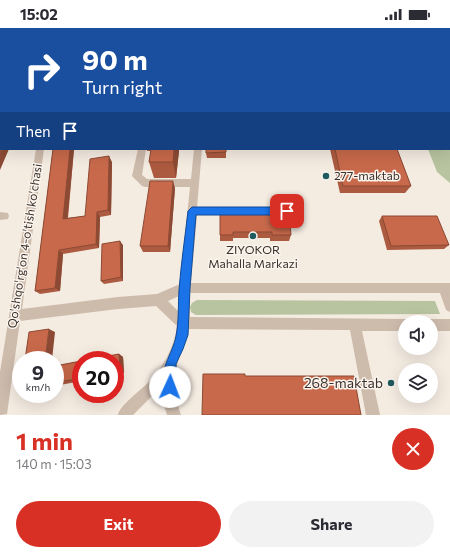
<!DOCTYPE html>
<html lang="en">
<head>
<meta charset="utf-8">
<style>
  :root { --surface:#fff; --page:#f2f2f3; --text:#2b2b33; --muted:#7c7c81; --accent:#d93025 }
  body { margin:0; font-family:Commissioner,sans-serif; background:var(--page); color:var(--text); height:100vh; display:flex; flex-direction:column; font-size:15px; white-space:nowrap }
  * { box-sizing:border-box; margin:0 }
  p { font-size:13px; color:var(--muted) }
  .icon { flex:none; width:22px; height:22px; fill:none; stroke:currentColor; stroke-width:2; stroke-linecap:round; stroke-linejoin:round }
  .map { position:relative; height:387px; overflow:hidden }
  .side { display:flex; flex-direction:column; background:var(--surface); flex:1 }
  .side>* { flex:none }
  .top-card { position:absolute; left:0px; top:0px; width:450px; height:122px; box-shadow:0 4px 16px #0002; background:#1a4fa0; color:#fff; overflow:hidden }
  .fabs { position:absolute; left:398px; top:287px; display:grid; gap:8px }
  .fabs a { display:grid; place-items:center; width:40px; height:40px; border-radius:50%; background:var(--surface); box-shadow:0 4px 16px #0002; font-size:20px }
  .speed { position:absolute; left:12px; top:323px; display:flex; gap:8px; font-size:20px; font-weight:700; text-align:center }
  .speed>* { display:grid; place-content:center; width:52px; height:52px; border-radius:50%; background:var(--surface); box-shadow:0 4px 16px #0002; line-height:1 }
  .speed small { font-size:10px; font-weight:400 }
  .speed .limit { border:6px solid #d22; background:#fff; color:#111 }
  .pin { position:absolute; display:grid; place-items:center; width:34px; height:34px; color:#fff; margin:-17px; border-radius:8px; box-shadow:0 2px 6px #0006 }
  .me { position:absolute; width:44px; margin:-22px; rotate:2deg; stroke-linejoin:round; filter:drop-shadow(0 0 3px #0008) }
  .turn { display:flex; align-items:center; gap:14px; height:84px; padding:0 16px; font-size:18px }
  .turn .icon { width:52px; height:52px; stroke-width:2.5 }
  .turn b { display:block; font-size:28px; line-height:34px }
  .then { display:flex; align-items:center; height:38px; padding:0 16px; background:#0003; gap:8px; font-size:15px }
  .round { display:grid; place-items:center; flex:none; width:42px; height:42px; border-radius:21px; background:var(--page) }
  .summary { display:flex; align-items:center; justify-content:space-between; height:68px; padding:0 16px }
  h1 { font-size:24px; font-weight:700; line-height:30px; color:var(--accent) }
  .button { display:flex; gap:8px; margin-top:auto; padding:8px 16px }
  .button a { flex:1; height:46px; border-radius:24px; background:var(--accent); color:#fff; font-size:16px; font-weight:700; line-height:46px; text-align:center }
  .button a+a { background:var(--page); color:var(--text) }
  .status { display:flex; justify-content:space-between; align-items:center; height:28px; padding:0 20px; background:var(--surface); direction:ltr }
  .status svg { height:11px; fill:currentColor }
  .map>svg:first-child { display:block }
  .green { fill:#b8c4a0 }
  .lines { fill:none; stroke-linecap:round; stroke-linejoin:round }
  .minor { fill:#cdbbac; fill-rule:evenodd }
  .wall { fill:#ac5a40 }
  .shaded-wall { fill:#8c4a34 }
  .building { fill:#c8694b; stroke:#8c4a34 }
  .route { fill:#1a73e8; stroke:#114b97 }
  .poi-dot { fill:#1f5a5e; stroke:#fbf5ee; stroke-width:1.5 }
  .labels { text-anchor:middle; stroke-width:3; stroke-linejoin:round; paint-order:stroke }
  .poi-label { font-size:12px; fill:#3b302b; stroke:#fbf5ee; text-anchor:start }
  .street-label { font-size:12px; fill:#3b302b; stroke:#fbf5ee }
  .near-poi-label { font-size:14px; fill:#3b302b; stroke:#fbf5ee; text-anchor:end }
</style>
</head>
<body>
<div class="status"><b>15:02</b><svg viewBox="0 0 49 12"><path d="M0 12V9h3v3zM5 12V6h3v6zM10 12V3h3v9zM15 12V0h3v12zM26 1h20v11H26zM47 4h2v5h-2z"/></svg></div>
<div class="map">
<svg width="450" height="387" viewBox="0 0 450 387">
  <rect width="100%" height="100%" fill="#f4ebe1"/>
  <path class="green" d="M449,70L450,71V155L437,144L428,121H449Z
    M197,272L435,273L440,286L196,287L191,284L190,279L192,275Z"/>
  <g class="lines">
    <path class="minor" d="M61,0H67V1H61Z
      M160,0H166V1H160Z
      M201,0H207V1H201Z
      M449,28H450V32H449Z
      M36,121H44L22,281L118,269L157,266L180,256L190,159H145L142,158L132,148L138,121H146L142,147L147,151H191L194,121H202L197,179H287L290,180L292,183L290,186L287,187H197L191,255H450V284L446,282L440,265H190V289L405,291L409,293L410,294H405V303H362L380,387H366L350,302L189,301C187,315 180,324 177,337C173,353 176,372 181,387H167L162,371L163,357L133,387H118C119,378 142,361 150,353C164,337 174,320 177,298L156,278L118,281L20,293L7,386L0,387V344ZM179,268L178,283L168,273Z
      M0,184L8,185L9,188L8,191L0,192Z
      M431,291H450V303H431V294H426Z"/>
  </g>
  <path class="wall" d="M449,5H450V24H449Z
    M53,121H74L68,190L85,188L112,134L111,187L100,189L99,220L63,226L60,263L40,266L35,263Z
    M147,121H179V123L176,150H154L149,134L151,123H147Z
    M226,121V130H207L206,125Z
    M330,121H397L411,158L405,165H340Z
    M175,160L170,224H143L140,218Z
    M220,186L291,207L289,213H270V210H233V213H220Z
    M382,188L449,217L444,221L387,222L379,193Z
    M123,217V253L104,256L101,253Z
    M119,326L123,329L124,345L115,347V332Z
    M81,333V353L55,358V338Z"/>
  <path class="shaded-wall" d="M37,0H43L42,1H36Z
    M2,121H9L0,142V125Z
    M70,121H74L67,195L63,191Z
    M174,121H179V123L176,150L173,134Z
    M109,128L112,134L111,187L108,182Z
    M173,153L175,160L170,224L168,218Z
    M97,184L100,189L99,220L96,216Z
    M120,213L123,217V253L121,249Z
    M59,222L63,226L60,263L55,260Z
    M49,301L55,304L52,332H45Z
    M119,326L123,329L124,345L120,343Z"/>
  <path class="building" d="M0,0H37L36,1H1V40H0Z
    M70,0H82V1H69Z
    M110,0H122V1H110Z
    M214,0H329V1H214Z
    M449,5H450V14H449Z
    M1,44V78L0,80H1V121H2L0,125V46Z
    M53,121H70L63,191L85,188L90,131L109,128L108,182L97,184L96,216L59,222L55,260L35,263Z
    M151,121H174L173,134H149Z
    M206,121H226V124L206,125Z
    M335,121H397L411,158H343Z
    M150,153H173L168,218H140Z
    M220,186H289L291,207H272V204H233V207H220Z
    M382,188H437L449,217L391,218Z
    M120,213L121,249L101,253L102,216Z
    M49,301L45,332H25L29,304Z
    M119,326L120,343L115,344V332H86Z
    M81,333V350L55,355V338Z
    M203,346H245V348H354L361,387H202Z"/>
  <path class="route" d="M192,179H287L291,183L287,187H196L190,260L188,307L183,321L176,336V359L174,363L170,365L165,363C157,343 173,326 176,308C179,293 178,277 179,262C181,236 185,209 188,183Z"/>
  <g class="poi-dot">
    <circle cx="326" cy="148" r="4"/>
    <circle cx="253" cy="208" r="4"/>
    <circle cx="391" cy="355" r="4"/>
  </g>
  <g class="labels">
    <g class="poi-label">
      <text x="334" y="152">277-maktab</text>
      <text x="253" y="226" text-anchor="middle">ZIYOKOR<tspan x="253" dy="14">Mahalla Markazi</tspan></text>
    </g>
    <g class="street-label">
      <text transform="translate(25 218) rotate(-81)" y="4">Qo'shqo'rg'on 4-o'tish ko'chasi</text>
    </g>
    <g class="near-poi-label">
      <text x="383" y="360">268-maktab</text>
    </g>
  </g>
</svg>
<div class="fabs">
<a><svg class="icon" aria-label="sound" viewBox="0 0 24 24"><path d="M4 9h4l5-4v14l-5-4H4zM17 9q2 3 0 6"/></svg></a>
<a><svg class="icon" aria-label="layers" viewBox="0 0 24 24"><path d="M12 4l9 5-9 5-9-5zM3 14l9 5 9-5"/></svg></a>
</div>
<div class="speed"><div>9<small>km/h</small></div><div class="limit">20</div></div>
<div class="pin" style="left:287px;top:183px;background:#d93025"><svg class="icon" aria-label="arrive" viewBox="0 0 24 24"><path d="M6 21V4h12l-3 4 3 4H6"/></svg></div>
<svg class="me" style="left:170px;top:359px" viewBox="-20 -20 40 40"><circle r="19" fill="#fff"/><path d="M0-13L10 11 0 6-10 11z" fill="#1a73e8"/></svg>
<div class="top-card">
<div class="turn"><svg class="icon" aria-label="right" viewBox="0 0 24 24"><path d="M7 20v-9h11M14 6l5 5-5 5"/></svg><div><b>90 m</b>Turn right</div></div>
<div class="then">Then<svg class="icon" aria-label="arrive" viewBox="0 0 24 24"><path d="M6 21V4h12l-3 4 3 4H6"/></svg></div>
</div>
</div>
<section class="side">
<div class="summary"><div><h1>1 min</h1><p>140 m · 15:03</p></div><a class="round" style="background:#d93025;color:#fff"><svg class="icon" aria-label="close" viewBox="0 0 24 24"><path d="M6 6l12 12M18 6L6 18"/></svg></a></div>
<div class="button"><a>Exit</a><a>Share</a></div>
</section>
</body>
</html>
